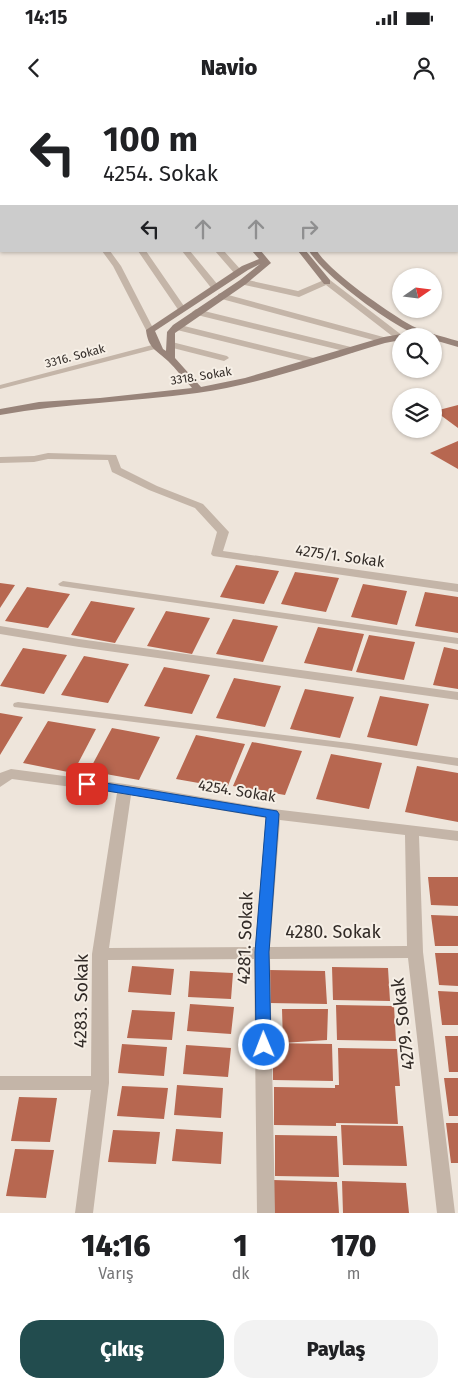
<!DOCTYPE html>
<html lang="tr">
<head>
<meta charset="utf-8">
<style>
  :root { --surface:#fff; --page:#f2f2f2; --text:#202124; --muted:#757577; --accent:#224c4e }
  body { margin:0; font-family:"Fira Sans",sans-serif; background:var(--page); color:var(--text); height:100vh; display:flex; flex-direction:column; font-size:19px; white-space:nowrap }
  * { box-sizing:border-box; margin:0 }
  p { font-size:16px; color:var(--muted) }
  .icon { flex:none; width:28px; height:28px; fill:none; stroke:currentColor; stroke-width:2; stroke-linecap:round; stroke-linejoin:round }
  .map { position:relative; height:1113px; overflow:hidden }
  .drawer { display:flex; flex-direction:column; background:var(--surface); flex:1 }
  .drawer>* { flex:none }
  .hud { position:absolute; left:0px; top:0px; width:459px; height:152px; box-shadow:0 1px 4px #0004; background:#fff; color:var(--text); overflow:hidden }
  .needle { width:32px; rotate:76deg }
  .buttons { position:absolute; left:392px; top:168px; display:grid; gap:10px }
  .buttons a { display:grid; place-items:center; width:50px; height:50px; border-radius:50%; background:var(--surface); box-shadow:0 1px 4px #0004; font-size:25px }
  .pin { position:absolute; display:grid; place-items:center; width:42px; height:42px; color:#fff; margin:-21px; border-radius:10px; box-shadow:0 2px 8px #0006 }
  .me { position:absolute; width:55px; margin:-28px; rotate:359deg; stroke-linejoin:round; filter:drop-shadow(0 0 4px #0008) }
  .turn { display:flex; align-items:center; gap:18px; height:105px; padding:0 20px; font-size:22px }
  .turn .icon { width:65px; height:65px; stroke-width:2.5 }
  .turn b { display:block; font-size:35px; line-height:42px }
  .lanes { display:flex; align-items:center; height:48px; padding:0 20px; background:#0003; justify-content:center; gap:25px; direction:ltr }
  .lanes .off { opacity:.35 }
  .eta { display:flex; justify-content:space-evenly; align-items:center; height:85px; text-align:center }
  .eta b { font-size:30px; font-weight:800; line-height:35px }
  .primary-button { display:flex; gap:10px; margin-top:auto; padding:10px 20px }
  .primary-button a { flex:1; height:58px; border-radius:20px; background:var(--accent); color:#fff; font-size:20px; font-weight:800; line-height:58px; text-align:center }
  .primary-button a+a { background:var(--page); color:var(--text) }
  .status { display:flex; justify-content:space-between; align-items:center; height:35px; padding:0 25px; background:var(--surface); direction:ltr }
  .status svg { height:14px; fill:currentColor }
  header { display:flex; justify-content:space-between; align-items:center; height:65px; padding:0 20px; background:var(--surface); font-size:22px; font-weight:800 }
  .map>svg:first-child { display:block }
  .building { fill:#b76750 }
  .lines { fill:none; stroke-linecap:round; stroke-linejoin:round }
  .lane { fill:#c4b5a8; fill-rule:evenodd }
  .street { fill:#c4b5a8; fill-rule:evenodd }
  .secondary { fill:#98847a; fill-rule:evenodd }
  .route { fill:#1a73e8; stroke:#114b97 }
  .labels { text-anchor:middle; stroke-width:4; stroke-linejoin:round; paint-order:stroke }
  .far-street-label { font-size:12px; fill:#322b27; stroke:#f6efe6 }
  .street-label { font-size:15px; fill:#322b27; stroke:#f6efe6 }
  .near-street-label { font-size:18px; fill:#322b27; stroke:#f6efe6 }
</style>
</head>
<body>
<div class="status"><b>14:15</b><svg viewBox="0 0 49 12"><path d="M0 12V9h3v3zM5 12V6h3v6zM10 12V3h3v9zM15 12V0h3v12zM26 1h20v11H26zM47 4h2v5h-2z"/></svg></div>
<header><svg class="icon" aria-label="back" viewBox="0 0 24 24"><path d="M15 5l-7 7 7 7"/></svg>Navio<svg class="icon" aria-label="person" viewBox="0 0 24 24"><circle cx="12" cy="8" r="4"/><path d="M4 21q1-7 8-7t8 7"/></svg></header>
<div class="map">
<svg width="458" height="1113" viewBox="0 0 458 1113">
  <rect width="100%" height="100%" fill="#eee5db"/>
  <path class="building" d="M458,305V328L435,311Z
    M458,341V369L430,353Z
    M236,465L279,471L264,504L220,497Z
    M295,472L339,478L326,512L281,504Z
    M0,483L15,485L0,508Z
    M363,484L407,491L397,525L351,517Z
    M27,487L70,494L48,528L5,521Z
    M425,492L458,497V533L415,526Z
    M91,501L135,508L115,543L71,535Z
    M166,511L210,518L192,554L147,546Z
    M233,519L278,526L263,562L216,554Z
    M318,527L364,534L352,571L304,563Z
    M369,535L415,542L404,580L356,572Z
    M444,547L458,550V589L433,585Z
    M23,548L67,555L44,594L0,586Z
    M84,556L129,564L108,603L61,595Z
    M164,567L210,575L192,614L144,606Z
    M234,578L281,586L265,627L216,618Z
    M305,589L354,597L340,638L290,629Z
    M380,596L429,604L417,646L367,637Z
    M0,613L23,617L0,655Z
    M48,621L96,629L73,673L23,663Z
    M112,628L160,637L139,680L89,671Z
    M196,635L245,644L227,688L176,679Z
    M252,642L302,651L285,695L233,686Z
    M331,654L382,663L369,709L316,699Z
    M417,666L458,673V722L405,712Z
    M428,777H458V806L431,805Z
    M431,815L458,816V846H435Z
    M435,853H458V886L439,885Z
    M132,866L174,869L171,895L128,892Z
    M332,867L388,868L390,901L333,900Z
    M269,870L325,871L327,904L269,903Z
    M190,871L233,873L231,899L188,897Z
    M438,891L458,892V925H442Z
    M190,904L234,907L231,934L187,931Z
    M336,905L394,906L396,941L337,940Z
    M282,909H328L327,940L283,943Z
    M132,910L175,912L172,940L127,938Z
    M445,936H458V972H449Z
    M273,943L332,944L333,981L273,980Z
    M122,944L167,947L164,976L118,973Z
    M186,945L231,948L228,977L183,974Z
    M338,948L397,949L400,986H395L398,1024L336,1023V1026L274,1025V987L335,988V985H339Z
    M444,978H458V1016H449Z
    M177,985L223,988L221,1018L174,1015Z
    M122,986L168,988L164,1019L117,1016Z
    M19,997L57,998L50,1042L11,1041Z
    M446,1023H458V1063H451Z
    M341,1025L403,1026L407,1066L343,1065Z
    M176,1029L223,1032L221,1064L172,1061Z
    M113,1030L160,1032L156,1064L108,1062Z
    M275,1035L337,1036L339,1077L275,1076Z
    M15,1049L54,1050L46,1098L6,1096Z
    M273,1080L337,1082L339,1113H273Z
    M342,1081L406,1083L409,1113H343Z"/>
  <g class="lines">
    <path class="lane" d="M156,244H159V248L0,289V285Z
      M63,481L458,538V544L60,486L58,484Z
      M18,602L349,643L458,658V666L349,649L14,607L13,605L14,603Z"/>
    <path class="street" d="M107,0H117V1H108Z
      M102,151H110L121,166L154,230L153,232H147L146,230L113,166Z
      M138,151H146L186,209L185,211H179Z
      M182,151H190L218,185V189H212Z
      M215,151H224L241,170V174H235Z
      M243,179L298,191L324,180H330L403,236L401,239H396L326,185L299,197L240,184V180Z
      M221,193L387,238L389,240L384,243L218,198V194Z
      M196,209L355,248L357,250L352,253L193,214L192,212Z
      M176,224L318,259L320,261L315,264L173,229L172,227Z
      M172,242L227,256L229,258L224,261L169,247L167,245Z
      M48,353L116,355L121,368L157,386L203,404L229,432L223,451L458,484V492L213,456L211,454L217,432L195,408L149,390L112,372L108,360L48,359L34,362L0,363V357L34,356Z
      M0,526L79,539L458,592V600L79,547L0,534Z
      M11,669L125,684L273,709L458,731V741L419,736L423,852L455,1113H437L408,858L270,859L275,1113H257L254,859L108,860L109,983L93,1113H75L91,990H0V976H91L92,854L117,693L12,679L0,687V673ZM131,695L266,718L255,847L109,848ZM280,720L405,735L407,846L270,847Z"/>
    <path class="secondary" d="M6,0H14V1H7Z
      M252,151H261L271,163L246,184L175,233V258L201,287L245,278L384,237L401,234L405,236H401V240L385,243C324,261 261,284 197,293C132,302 65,303 0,315V309L39,302L100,298L192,288C184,279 176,269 168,261C156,250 148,248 146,230L242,166L259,159ZM260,164L240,180L173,225L167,232L166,251L163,249L155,231L248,170Z
      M298,151H306L330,180V184H324Z
      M309,151H317C330,172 385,210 407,223C422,232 441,236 458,241V247L434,240V236C423,236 410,233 401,227C375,212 324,175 309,151Z"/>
  </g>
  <path class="route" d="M87,680L277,711L279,714L269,852L271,945L269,950L264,951L258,950L256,945L255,852L266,717L83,687L81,684L83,681Z"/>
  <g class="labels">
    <g class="far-street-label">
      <text transform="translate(75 256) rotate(-15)" y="4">3316. Sokak</text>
      <text transform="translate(201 276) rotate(-9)" y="4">3318. Sokak</text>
    </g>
    <g class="street-label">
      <text transform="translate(340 456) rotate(8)" y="5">4275/1. Sokak</text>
      <text transform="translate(237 691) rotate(9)" y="5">4254. Sokak</text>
    </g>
    <g class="near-street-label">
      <text x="333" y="838">4280. Sokak</text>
      <text transform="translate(245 838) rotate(-88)" y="6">4281. Sokak</text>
      <text transform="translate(81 901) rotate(-89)" y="6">4283. Sokak</text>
      <text transform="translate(403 924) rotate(-97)" y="6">4279. Sokak</text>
    </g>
  </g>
</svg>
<div class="buttons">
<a><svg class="needle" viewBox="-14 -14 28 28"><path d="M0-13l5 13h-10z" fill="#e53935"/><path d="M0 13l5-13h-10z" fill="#757577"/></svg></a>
<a><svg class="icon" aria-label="search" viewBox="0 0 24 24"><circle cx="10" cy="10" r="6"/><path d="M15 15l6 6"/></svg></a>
<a><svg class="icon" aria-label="layers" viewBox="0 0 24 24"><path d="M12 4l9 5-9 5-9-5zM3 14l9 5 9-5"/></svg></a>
</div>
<div class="pin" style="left:87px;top:684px;background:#d93025"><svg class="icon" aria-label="arrive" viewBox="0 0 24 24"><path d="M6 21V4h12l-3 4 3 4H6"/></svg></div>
<svg class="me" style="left:264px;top:945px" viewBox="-20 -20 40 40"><circle r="17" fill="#1a73e8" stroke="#fff" stroke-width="3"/><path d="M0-11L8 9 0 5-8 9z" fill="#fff"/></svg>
<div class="hud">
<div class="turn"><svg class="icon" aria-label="left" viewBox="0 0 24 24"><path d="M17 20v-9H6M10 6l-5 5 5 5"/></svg><div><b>100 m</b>4254. Sokak</div></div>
<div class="lanes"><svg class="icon" aria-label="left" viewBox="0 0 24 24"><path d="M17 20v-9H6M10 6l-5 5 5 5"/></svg><svg class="icon off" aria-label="ahead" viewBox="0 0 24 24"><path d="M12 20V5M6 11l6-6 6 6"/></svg><svg class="icon off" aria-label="ahead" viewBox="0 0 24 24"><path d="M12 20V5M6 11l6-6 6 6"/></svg><svg class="icon off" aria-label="right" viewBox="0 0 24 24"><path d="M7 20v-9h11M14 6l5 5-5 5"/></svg></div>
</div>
</div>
<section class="drawer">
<div class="eta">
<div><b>14:16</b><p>Varış</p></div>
<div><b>1</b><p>dk</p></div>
<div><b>170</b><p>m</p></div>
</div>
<div class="primary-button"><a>Çıkış</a><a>Paylaş</a></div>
</section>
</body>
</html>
